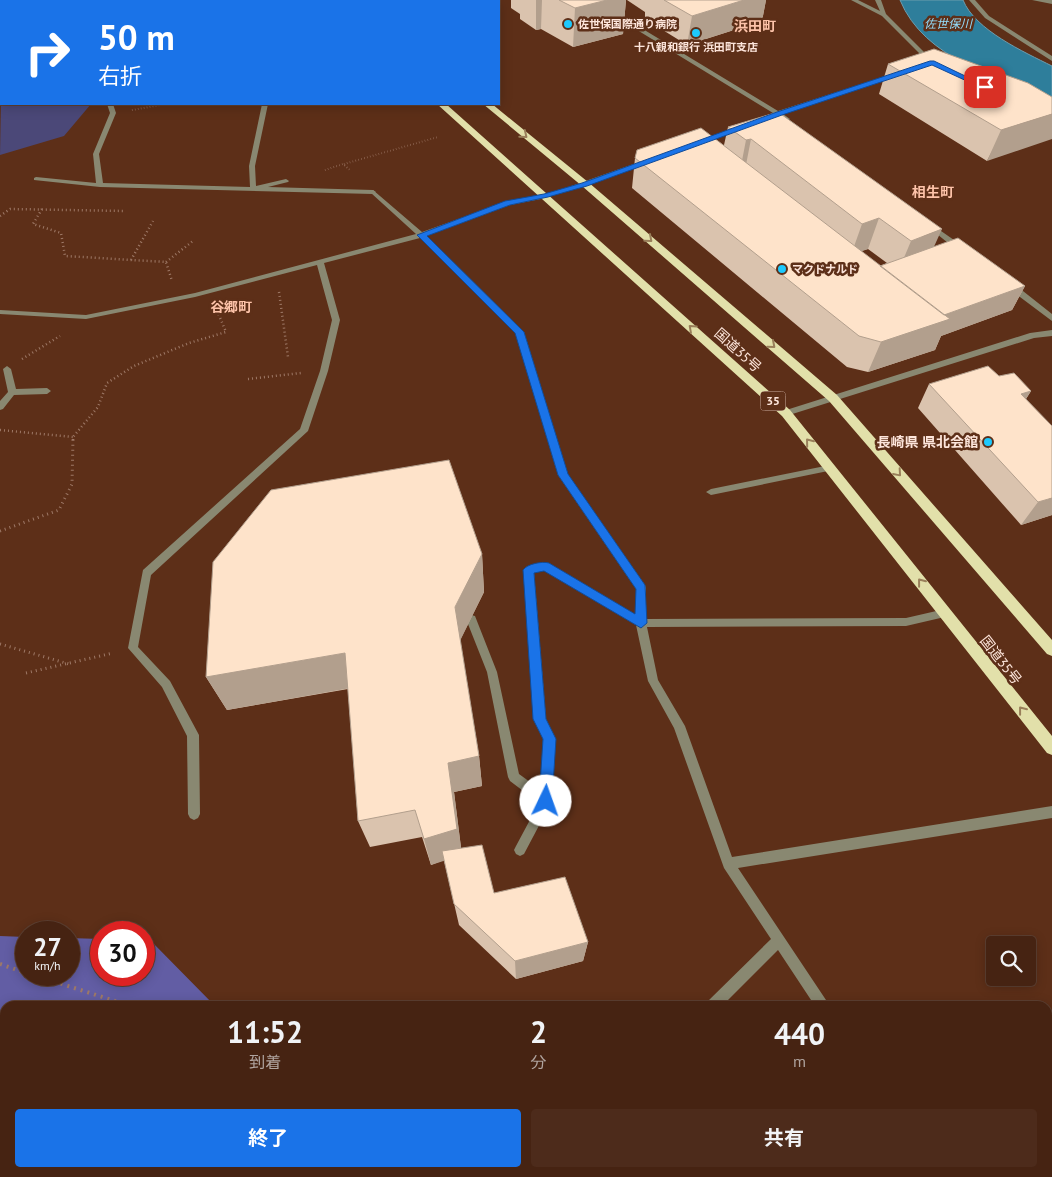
<!DOCTYPE html>
<html lang="ja">
<head>
<meta charset="utf-8">
<style>
  :root { --surface:#462312; --page:#4d2b1b; --text:#f1f3f6; --muted:#b0a49f; --line:#5e4032; --accent:#1a73e8 }
  body { margin:0; font-family:"PT Sans","Noto Sans JP",sans-serif; background:var(--page); color:var(--text); height:100vh; display:flex; flex-direction:column; font-size:19px; white-space:nowrap }
  * { box-sizing:border-box; margin:0 }
  p { font-size:16px; color:var(--muted) }
  .icon { flex:none; width:28px; height:28px; fill:none; stroke:currentColor; stroke-width:2; stroke-linecap:round; stroke-linejoin:round }
  .map { position:relative; flex:1; overflow:hidden }
  .drawer { position:absolute; left:0px; top:1001px; width:1052px; height:176px; display:flex; flex-direction:column; background:var(--surface); border-radius:15px 15px 0 0; box-shadow:0 2px 12px #0003,0 0 0 1px var(--line) }
  .drawer>* { flex:none }
  .guide { position:absolute; left:0px; top:0px; width:500px; height:105px; box-shadow:0 2px 12px #0003,0 0 0 1px var(--line); background:#1a73e8; color:#fff; overflow:hidden }
  .tools { position:absolute; left:986px; top:936px; display:grid; gap:10px }
  .tools a { display:grid; place-items:center; width:50px; height:50px; border-radius:5px; background:var(--surface); box-shadow:0 2px 12px #0003,0 0 0 1px var(--line); font-size:25px }
  .speed { position:absolute; left:15px; top:921px; display:flex; gap:10px; font-size:25px; font-weight:700; text-align:center }
  .speed>* { display:grid; place-content:center; width:65px; height:65px; border-radius:50%; background:var(--surface); box-shadow:0 2px 12px #0003,0 0 0 1px var(--line); line-height:1 }
  .speed small { font-size:12px; font-weight:400 }
  .speed .limit { border:8px solid #d22; background:#fff; color:#111 }
  .pin { position:absolute; display:grid; place-items:center; width:42px; height:42px; color:#fff; margin:-21px; border-radius:10px; box-shadow:0 2px 8px #0006 }
  .me { position:absolute; width:55px; margin:-28px; rotate:3deg; stroke-linejoin:round; filter:drop-shadow(0 0 4px #0008) }
  .turn { display:flex; align-items:center; gap:18px; height:105px; padding:0 15px; font-size:22px }
  .turn .icon { width:65px; height:65px; stroke-width:2.5 }
  .turn b { display:block; font-size:35px; line-height:42px }
  .eta { display:flex; justify-content:space-evenly; align-items:center; height:85px; text-align:center }
  .eta b { font-size:30px; font-weight:700; line-height:35px }
  .primary-button { display:flex; gap:10px; margin-top:auto; padding:10px 15px }
  .primary-button a { flex:1; height:58px; border-radius:5px; background:var(--accent); color:#fff; font-size:20px; font-weight:700; line-height:58px; text-align:center }
  .primary-button a+a { background:var(--page); color:var(--text) }
  .map>svg:first-child { display:block }
  .green { fill:#4b4878 }
  .forest { fill:#625da4 }
  .water { fill:#2e7e9b; stroke:#6c9dae }
  .lines { fill:none; stroke-linecap:round; stroke-linejoin:round }
  .path-far3 { stroke:#9e7967; stroke-width:2; stroke-dasharray:0.5 2.5; stroke-linecap:butt }
  .path-far2 { stroke:#9e7967; stroke-width:2.5; stroke-dasharray:1 3; stroke-linecap:butt }
  .path-far1 { stroke:#9e7967; stroke-width:3; stroke-dasharray:1 4; stroke-linecap:butt }
  .path { stroke:#9e7967; stroke-width:4; stroke-dasharray:2 5; stroke-linecap:butt }
  .service { fill:#898871; fill-rule:evenodd }
  .minor { fill:#898871; fill-rule:evenodd }
  .tertiary { fill:#898871; fill-rule:evenodd }
  .primary { stroke:#d4d2a1; stroke-width:12 }
  .trunk { fill:#e2e0aa; fill-rule:evenodd }
  .wall { fill:#dac3ae; fill-rule:evenodd }
  .shaded-wall { fill:#b29f8d }
  .building { fill:#fee3ca; stroke:#b29f8d }
  .oneway { stroke:#997f5a }
  .route { fill:#1a73e8; stroke:#114b97 }
  .poi-dot { fill:#1dc9fd; stroke:#5d2f18; stroke-width:2 }
  .labels { text-anchor:middle; stroke-width:5; stroke-linejoin:round; paint-order:stroke }
  .far-poi-label { font-size:11px; font-weight:bold; fill:#fde5db; stroke:#5d2f18; text-anchor:start }
  .far-water-label { font-size:12px; font-style:italic; fill:#94defc; stroke:#5d2f18 }
  .shield { fill:#5d2f18; stroke:#cdaea0; stroke-width:1 }
  .shield-label { font-size:12px; font-weight:bold; fill:#fde5db }
  .far-quarter-label { font-size:14px; font-weight:bold; fill:#fdc3a9; stroke:#5d2f18 }
  .street-label { font-size:14px; fill:#fde5db; stroke:#5d2f18 }
  .poi-label { font-size:14px; font-weight:bold; fill:#fde5db; stroke:#5d2f18; text-anchor:end }
</style>
</head>
<body>
<div class="map">
<svg width="1052" height="1177" viewBox="0 0 1052 1177">
  <rect width="100%" height="100%" fill="#5d2f18"/>
  <path class="green" d="M1,98V104H91L64,136L0,155Z
    M251,1173V1172L339,1173L338,1177H245Z"/>
  <path class="forest" d="M0,936L26,937V975H69V938L101,939V975H144V940L151,941L215,1006H5V1169L0,1167Z
    M16,1173H202L198,1177H29Z"/>
  <path class="water" d="M900,0H963C975,30 1024,52 1052,66V101C999,78 924,59 900,0Z"/>
  <g class="lines">
    <path class="path-far3" d="M132,110L166,104
      M344,164L438,137
      M325,170L343,164L351,171"/>
    <path class="path-far2" d="M42,209L33,224L61,233L65,256L166,262L172,281
      M0,216L10,209L125,211
      M131,260L153,221
      M166,262L193,241
      M279,292L288,357
      M22,359L60,336
      M248,379L301,373
      M0,430L73,437
      M73,440V437L98,407L107,383L134,366L189,343L226,332L216,308"/>
    <path class="path-far1" d="M0,531L59,510L72,484L73,439
      M0,644L69,664
      M26,673L113,653"/>
    <path class="path" d="M0,964L26,973
      M34,975L121,1003
      M116,1006L121,1003V1006
      M0,1061H5
      M338,1177L339,1172"/>
    <path class="service" d="M107,104H113L116,113L99,154L103,183L250,187L249,166L262,104H268L255,166L256,186L286,179L289,181L288,182L268,187L373,190L376,192L373,194L100,187L34,180V178L36,177L96,183L93,154L110,113Z"/>
    <path class="minor" d="M969,0H975L989,16L1052,56V61L985,18Z
      M1032,0H1052V4Z
      M373,190L422,232L506,202L546,194L549,196L546,198L510,205L426,236L524,332L567,474L645,585L646,588V619L906,618L945,609L949,610L950,613L949,616L906,626L647,627L658,680L685,726L732,857L1052,806V818L738,868L830,1006H815L778,950L722,1006H706L708,1001L771,939L724,868L674,728L648,681L636,625L544,570L534,573L546,719L555,739L552,801L524,854L520,856L516,854L514,850L516,846L539,803L510,781L508,777L487,672L466,619L467,616L471,615L475,616L497,672L519,774L541,790L543,739L534,719L524,570L526,567C532,565 542,561 548,563L636,615V589L558,475L516,333L420,238L324,263L340,320L328,371L308,431L151,575L138,647L170,681L199,735L200,814L198,818L194,820L190,818L188,814L187,736L162,687L128,648L143,570L300,429L320,371L332,320L317,265L195,297L86,319L0,314V310L86,315L195,293L416,234L371,193V191Z
      M7,366L11,369L16,389L47,388L51,391L47,394L14,395L3,409L0,410V401L8,392L3,369Z
      M830,465L835,468L833,470L711,495L706,492L711,489Z
      M1048,1115H1052V1129H1048Z
      M937,1172H955L956,1177H939Z"/>
    <path class="tertiary" d="M588,0H595L778,111L893,74L898,75L783,114L790,119L787,121L774,115L773,113Z
      M851,0H858L880,11L875,0H881L886,14L932,60V62H928L882,16Z
      M737,127L742,128L703,143L698,142Z
      M645,160L648,162L647,163L548,197L543,196Z
      M927,224H931L964,247V251H958L927,226Z
      M1008,284H1014L1052,314V321L1008,288Z
      M1052,330V336L1034,338L786,416L782,413L783,411L1030,333Z"/>
    <path class="primary" d="M414,1L419,0
      M481,1L486,0"/>
    <path class="trunk" d="M318,0H327L328,1H319Z
      M355,0H364L365,1H356Z
      M437,104H446L790,410L1052,736V755L1047,753L782,416Z
      M483,104H492L588,182L837,395L1052,640V656L1047,654L829,401L582,186Z"/>
  </g>
  <path class="wall" d="M511,0H626L623,34L573,47L541,29L536,30L520,19V14L511,8Z
    M627,0H766L762,21L687,45L645,19V12Z
    M888,64L1028,83L987,161L879,94Z
    M778,112L934,246L1025,286L1012,310L941,336L935,350L868,372L847,367L632,188L635,158L724,145L728,127ZM868,249L887,263L880,266L861,251Z
    M929,384L1031,391L1026,399L1052,515L1021,525L918,408Z
    M482,554L484,592L460,640L479,756L482,786L454,792L461,848L494,893L588,942L583,961L516,979L459,925L444,860L431,865L422,837L370,847L358,821L348,689L227,710L206,677Z"/>
  <path class="shaded-wall" d="M536,0H542L541,29L536,30Z
    M607,0H626L623,34L573,47L575,8Z
    M744,0H766L762,21L687,45L692,16Z
    M1052,114V139L987,161L1001,130Z
    M751,139L745,170L740,171L746,140Z
    M879,218L868,249L851,255L862,224Z
    M942,229L928,260L898,272L911,241Z
    M1025,286L1012,310L941,336L935,350L868,372L881,342L944,315Z
    M1031,391L1016,414L1021,394Z
    M1052,498V515L1021,525L1038,502Z
    M482,554L484,592L459,643L455,607Z
    M345,653L356,687L227,710L206,677Z
    M479,756L482,786L454,792L462,855L431,865L424,839L448,763Z
    M588,942L583,961L516,979L515,961Z"/>
  <path class="building" d="M559,0H607L575,8Z
    M664,0H744L692,16Z
    M934,49L1028,83L1052,97V114L1001,130L888,64Z
    M778,112L942,229L911,241L879,218L862,224L751,139L746,140L728,127Z
    M701,128L950,319L881,342L859,336L635,158L637,150Z
    M958,238L1025,286L944,315L880,266Z
    M988,366L999,376L1014,373L1031,391L1021,394L1052,426V498L1038,502L929,384Z
    M449,460L482,554L455,607L479,756L448,763L457,829L424,839L415,810L358,821L345,653L206,677L213,562L271,490Z
    M482,845L494,893L565,877L588,942L515,961L454,904L442,851Z"/>
  <defs><path id="oneway-chevron" d="M-2-3.5L2.5 0L-2 3.5" fill="none" stroke-width="1.6" stroke-linecap="round" stroke-linejoin="round" transform="scale(1.25)"/></defs>
  <g class="oneway">
    <use href="#oneway-chevron" transform="translate(524 135) rotate(39)"/>
    <use href="#oneway-chevron" transform="translate(649 239) rotate(41)"/>
    <use href="#oneway-chevron" transform="translate(692 328) rotate(-138)"/>
    <use href="#oneway-chevron" transform="translate(772 345) rotate(41)"/>
    <use href="#oneway-chevron" transform="translate(809 442) rotate(-129)"/>
    <use href="#oneway-chevron" transform="translate(898 473) rotate(49)"/>
    <use href="#oneway-chevron" transform="translate(921 582) rotate(-128)"/>
    <use href="#oneway-chevron" transform="translate(1022 710) rotate(-128)"/>
  </g>
  <path class="route" d="M930,61H934L988,87L982,88L932,65L782,115L587,186L548,197L510,205L427,236L524,332L568,474L645,585L647,623L641,628L544,571L534,573L546,719L556,739L552,801L550,806L546,807L541,806L539,801L543,739L533,719L523,570C527,564 542,561 549,563L635,614L636,589L558,475L515,333L417,235L505,201L544,194L582,183L777,112Z"/>
  <g class="poi-dot">
    <circle cx="568" cy="24" r="5"/>
    <circle cx="696" cy="33" r="5"/>
    <circle cx="782" cy="269" r="5"/>
    <circle cx="988" cy="442" r="5"/>
  </g>
  <g class="labels">
    <g class="far-poi-label">
      <text x="578" y="28">佐世保国際通り病院</text>
      <text x="696" y="51" text-anchor="middle">十八親和銀行 浜田町支店</text>
      <text x="792" y="273">マクドナルド</text>
    </g>
    <g class="far-water-label">
      <text x="948" y="28">佐世保川</text>
    </g>
    <rect class="shield" x="760.5" y="391.5" width="25" height="19" rx="4"/>
    <g class="shield-label">
      <text x="773" y="405">35</text>
    </g>
    <g class="far-quarter-label">
      <text x="755" y="31">浜田町</text>
      <text x="933" y="197">相生町</text>
      <text x="231" y="312">谷郷町</text>
    </g>
    <g class="street-label">
      <text transform="translate(738 350) rotate(42)" y="5">国道35号</text>
      <text transform="translate(1001 660) rotate(52)" y="5">国道35号</text>
    </g>
    <g class="poi-label">
      <text x="978" y="447">長崎県 県北会館</text>
    </g>
  </g>
</svg>
<div class="tools">
<a><svg class="icon" aria-label="search" viewBox="0 0 24 24"><circle cx="10" cy="10" r="6"/><path d="M15 15l6 6"/></svg></a>
</div>
<div class="speed"><div>27<small>km/h</small></div><div class="limit">30</div></div>
<div class="pin" style="left:985px;top:87px;background:#d93025"><svg class="icon" aria-label="arrive" viewBox="0 0 24 24"><path d="M6 21V4h12l-3 4 3 4H6"/></svg></div>
<svg class="me" style="left:546px;top:801px" viewBox="-20 -20 40 40"><circle r="19" fill="#fff"/><path d="M0-13L10 11 0 6-10 11z" fill="#1a73e8"/></svg>
<div class="guide">
<div class="turn"><svg class="icon" aria-label="right" viewBox="0 0 24 24"><path d="M7 20v-9h11M14 6l5 5-5 5"/></svg><div><b>50 m</b>右折</div></div>
</div>
<section class="drawer">
<div class="eta">
<div><b>11:52</b><p>到着</p></div>
<div><b>2</b><p>分</p></div>
<div><b>440</b><p>m</p></div>
</div>
<div class="primary-button"><a>終了</a><a>共有</a></div>
</section>
</div>
</body>
</html>
